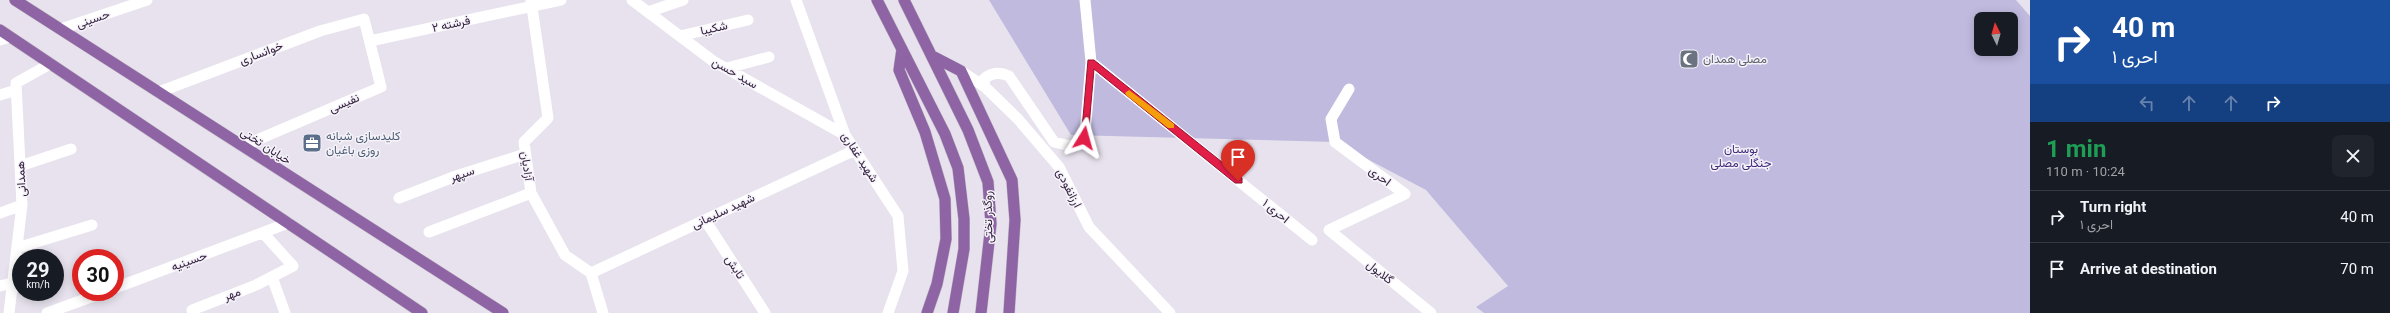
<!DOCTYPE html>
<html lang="en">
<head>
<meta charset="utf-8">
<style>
  :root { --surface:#171b24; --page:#20242c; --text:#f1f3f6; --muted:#9ea1a6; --line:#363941 }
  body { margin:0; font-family:Roboto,Vazirmatn,sans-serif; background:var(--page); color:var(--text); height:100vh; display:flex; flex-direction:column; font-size:15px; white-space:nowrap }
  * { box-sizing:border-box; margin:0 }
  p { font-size:13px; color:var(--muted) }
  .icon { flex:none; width:22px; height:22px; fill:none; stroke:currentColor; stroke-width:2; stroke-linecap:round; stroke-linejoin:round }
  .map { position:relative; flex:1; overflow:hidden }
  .details { display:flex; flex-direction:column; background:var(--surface); width:360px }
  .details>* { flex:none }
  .hud { background:#1a4fa0; color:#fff; overflow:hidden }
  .needle { width:26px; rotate:355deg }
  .fabs { position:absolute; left:1974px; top:12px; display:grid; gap:8px }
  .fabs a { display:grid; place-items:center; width:44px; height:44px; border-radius:8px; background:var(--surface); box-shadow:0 2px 10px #0003; font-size:20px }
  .speed { position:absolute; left:12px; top:249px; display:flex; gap:8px; font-size:20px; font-weight:700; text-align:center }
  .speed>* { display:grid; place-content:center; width:52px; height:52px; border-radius:50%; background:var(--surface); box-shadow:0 2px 10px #0003; line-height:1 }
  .speed small { font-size:10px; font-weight:400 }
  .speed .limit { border:6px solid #d22; background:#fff; color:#111 }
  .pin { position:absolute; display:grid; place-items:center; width:34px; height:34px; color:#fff; margin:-41px -17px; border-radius:50% 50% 50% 0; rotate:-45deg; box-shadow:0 0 4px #0007 }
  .pin .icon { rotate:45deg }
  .me { position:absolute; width:44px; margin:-22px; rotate:8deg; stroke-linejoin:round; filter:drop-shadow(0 0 3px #0008) }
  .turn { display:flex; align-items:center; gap:14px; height:84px; padding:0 16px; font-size:18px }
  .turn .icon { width:52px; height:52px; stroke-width:2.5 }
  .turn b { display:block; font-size:28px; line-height:34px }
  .lanes { display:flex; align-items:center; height:38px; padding:0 16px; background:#0003; justify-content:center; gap:20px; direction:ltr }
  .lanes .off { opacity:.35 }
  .round { display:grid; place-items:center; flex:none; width:42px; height:42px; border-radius:8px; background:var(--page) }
  .overview { display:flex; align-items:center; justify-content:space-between; height:68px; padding:0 16px }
  h1 { font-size:24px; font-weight:700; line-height:30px; color:#1e9e55 }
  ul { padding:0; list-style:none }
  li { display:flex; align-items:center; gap:12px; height:52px; padding:0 16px; border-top:1px solid var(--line) }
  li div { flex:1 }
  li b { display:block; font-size:15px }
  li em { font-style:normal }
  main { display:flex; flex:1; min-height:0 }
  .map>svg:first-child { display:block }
  .green { fill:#c0badf; fill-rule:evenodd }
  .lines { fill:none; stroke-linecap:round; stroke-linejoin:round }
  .primary-casing { stroke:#c2bcc5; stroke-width:12 }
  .minor { stroke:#fff; stroke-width:11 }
  .primary { stroke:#8e64a5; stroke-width:11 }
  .route { fill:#e11d48; stroke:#92132f }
  .slow { fill:#f59e0b }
  .labels { text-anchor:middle; stroke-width:3; stroke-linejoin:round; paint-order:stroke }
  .street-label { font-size:12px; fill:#34213f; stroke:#f5f3f9 }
  .worship-label { font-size:12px; fill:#5b616d; stroke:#f5f3f9; text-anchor:start }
  .service-label { font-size:12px; fill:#4e5e75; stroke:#f5f3f9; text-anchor:start }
  .park-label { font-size:12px; fill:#3f2979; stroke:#f5f3f9 }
</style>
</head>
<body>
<main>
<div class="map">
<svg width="2030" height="313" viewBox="0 0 2030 313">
  <rect width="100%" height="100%" fill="#e7e2ed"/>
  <path class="green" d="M989,0H2016L2030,16V313H1484L1476,307L1508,286L1426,190L1335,142L1071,135ZM1981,19H2011V49H1981Z"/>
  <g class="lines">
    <g class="primary-casing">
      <path id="primary" d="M15,0L503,313
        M877,0L945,134L958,168L964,219V249L953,313
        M904,0L968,130L988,182L991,224L981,313
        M0,30L422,313
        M902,49L899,70L925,132L945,199L946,239L937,284L927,313
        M934,57L961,71L1012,180L1015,220L1009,313"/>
    </g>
    <path class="minor" d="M531,0L548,118L524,142L531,193L565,255L591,273
      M632,0L713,61L845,135
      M796,0L845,135L898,216L903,271L888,313
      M648,12L683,0
      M61,29L147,0
      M680,36L748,20
      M0,40L10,37
      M370,41L561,0
      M1091,62L1312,240
      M727,68L769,57
      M961,71L985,87L1018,119L1059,167L1089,227L1170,313
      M985,87L984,79C992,72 1000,72 1009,76L1054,142L1070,146L1081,142L1085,134L1091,62L1085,0
      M1349,89L1331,119L1335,142L1405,194L1329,230L1431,313
      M159,92L320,31L364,19L381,87L243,146
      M0,95L16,90
      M20,166L71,149
      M399,198L456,176L525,154
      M0,213L22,205
      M705,220L765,313
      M429,232L531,193
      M17,248L92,225
      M591,273L855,150
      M591,273L603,313
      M272,277L285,313
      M0,286L13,283
      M115,288L288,223
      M192,310L256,285L293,266L264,234
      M9,313L22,205L16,83L50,64
      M47,313L105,292"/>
    <use href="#primary" class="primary"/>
  </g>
  <path class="route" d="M1088,60H1094L1242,178V183H1235L1094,69L1088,138L1087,141H1081Z"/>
  <path class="slow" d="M1129,90L1174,124V128H1168L1126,95L1125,93Z"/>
  <defs>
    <g id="mosque-square" transform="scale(1)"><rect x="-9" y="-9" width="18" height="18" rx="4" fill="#6b7280" stroke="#f5f3f9"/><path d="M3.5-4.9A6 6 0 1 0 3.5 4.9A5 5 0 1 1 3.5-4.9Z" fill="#fff"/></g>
    <g id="office-square" transform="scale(1)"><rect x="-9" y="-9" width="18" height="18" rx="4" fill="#5c6f8a" stroke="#f5f3f9"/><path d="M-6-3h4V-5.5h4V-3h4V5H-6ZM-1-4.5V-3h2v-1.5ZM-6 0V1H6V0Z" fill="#fff"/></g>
  </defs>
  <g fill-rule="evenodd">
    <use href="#mosque-square" x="1689" y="59"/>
    <use href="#office-square" x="312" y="143"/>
  </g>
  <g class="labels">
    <g class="street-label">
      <text transform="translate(93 19) rotate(-19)" y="4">حسینی</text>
      <text transform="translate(451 24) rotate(-12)" y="4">فرشته ۲</text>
      <text transform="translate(714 28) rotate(-13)" y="4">شکیبا</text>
      <text transform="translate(261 53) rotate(-21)" y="4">خوانساری</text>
      <text transform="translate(735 73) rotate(30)" y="4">سید حسن</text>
      <text transform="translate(344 103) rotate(-23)" y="4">نفیسی</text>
      <text transform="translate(266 146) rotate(33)" y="4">خیابان تختی</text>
      <text transform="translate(860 157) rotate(57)" y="4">شهید غفاری</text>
      <text transform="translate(527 166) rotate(82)" y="4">آزادیان</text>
      <text transform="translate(462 174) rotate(-19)" y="4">سپهر</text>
      <text transform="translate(1380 176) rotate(37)" y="4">احری</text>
      <text transform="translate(21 179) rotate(-93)" y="4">همدانی</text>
      <text transform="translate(1069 188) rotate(63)" y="4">ارزانفودی</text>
      <text transform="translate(723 211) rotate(-25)" y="4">شهید سلیمانی</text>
      <text transform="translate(1276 211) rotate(39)" y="4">احری ۱</text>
      <text transform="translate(988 217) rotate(-91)" y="4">روگذر تختی</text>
      <text transform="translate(189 261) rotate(-20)" y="4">حسینیه</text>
      <text transform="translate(735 267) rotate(57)" y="4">تابش</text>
      <text transform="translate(1380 272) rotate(39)" y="4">گلایول</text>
      <text transform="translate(232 294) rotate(-21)" y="4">مهر</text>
    </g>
    <g class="worship-label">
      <text x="1703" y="63">مصلی همدان</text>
    </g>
    <g class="service-label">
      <text x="326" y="140">کلیدسازی شبانه<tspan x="326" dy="14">روزی باغیان</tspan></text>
    </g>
    <g class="park-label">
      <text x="1741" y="153">بوستان<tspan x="1741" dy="14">جنگلی مصلی</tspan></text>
    </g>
  </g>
</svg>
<div class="fabs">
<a><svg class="needle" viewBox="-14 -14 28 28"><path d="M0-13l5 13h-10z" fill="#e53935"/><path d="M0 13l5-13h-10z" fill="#9ea1a6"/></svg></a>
</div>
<div class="speed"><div>29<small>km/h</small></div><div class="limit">30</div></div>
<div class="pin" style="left:1238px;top:181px;background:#d93025"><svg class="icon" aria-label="arrive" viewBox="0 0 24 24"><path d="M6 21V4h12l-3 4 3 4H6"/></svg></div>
<svg class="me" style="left:1084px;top:138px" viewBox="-20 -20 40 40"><path d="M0-17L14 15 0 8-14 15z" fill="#e11d48" stroke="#fff" stroke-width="4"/></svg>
</div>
<section class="details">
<div class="hud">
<div class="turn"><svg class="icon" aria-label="right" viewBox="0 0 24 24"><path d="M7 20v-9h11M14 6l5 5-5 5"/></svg><div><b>40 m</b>احری ۱</div></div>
<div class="lanes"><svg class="icon off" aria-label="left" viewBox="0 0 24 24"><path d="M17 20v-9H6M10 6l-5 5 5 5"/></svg><svg class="icon off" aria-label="ahead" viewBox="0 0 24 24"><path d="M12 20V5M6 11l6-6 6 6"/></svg><svg class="icon off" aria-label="ahead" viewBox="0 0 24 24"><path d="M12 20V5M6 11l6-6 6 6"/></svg><svg class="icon" aria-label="right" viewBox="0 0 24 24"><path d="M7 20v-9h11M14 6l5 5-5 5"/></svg></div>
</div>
<div class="overview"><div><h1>1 min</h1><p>110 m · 10:24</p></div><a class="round"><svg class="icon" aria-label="close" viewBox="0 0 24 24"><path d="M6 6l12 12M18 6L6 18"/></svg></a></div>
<ul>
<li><svg class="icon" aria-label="right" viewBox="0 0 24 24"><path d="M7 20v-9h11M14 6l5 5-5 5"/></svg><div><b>Turn right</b><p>احری ۱</p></div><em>40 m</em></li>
<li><svg class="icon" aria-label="arrive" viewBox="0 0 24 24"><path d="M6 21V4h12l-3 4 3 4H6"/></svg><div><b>Arrive at destination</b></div><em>70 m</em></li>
</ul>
</section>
</main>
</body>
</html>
